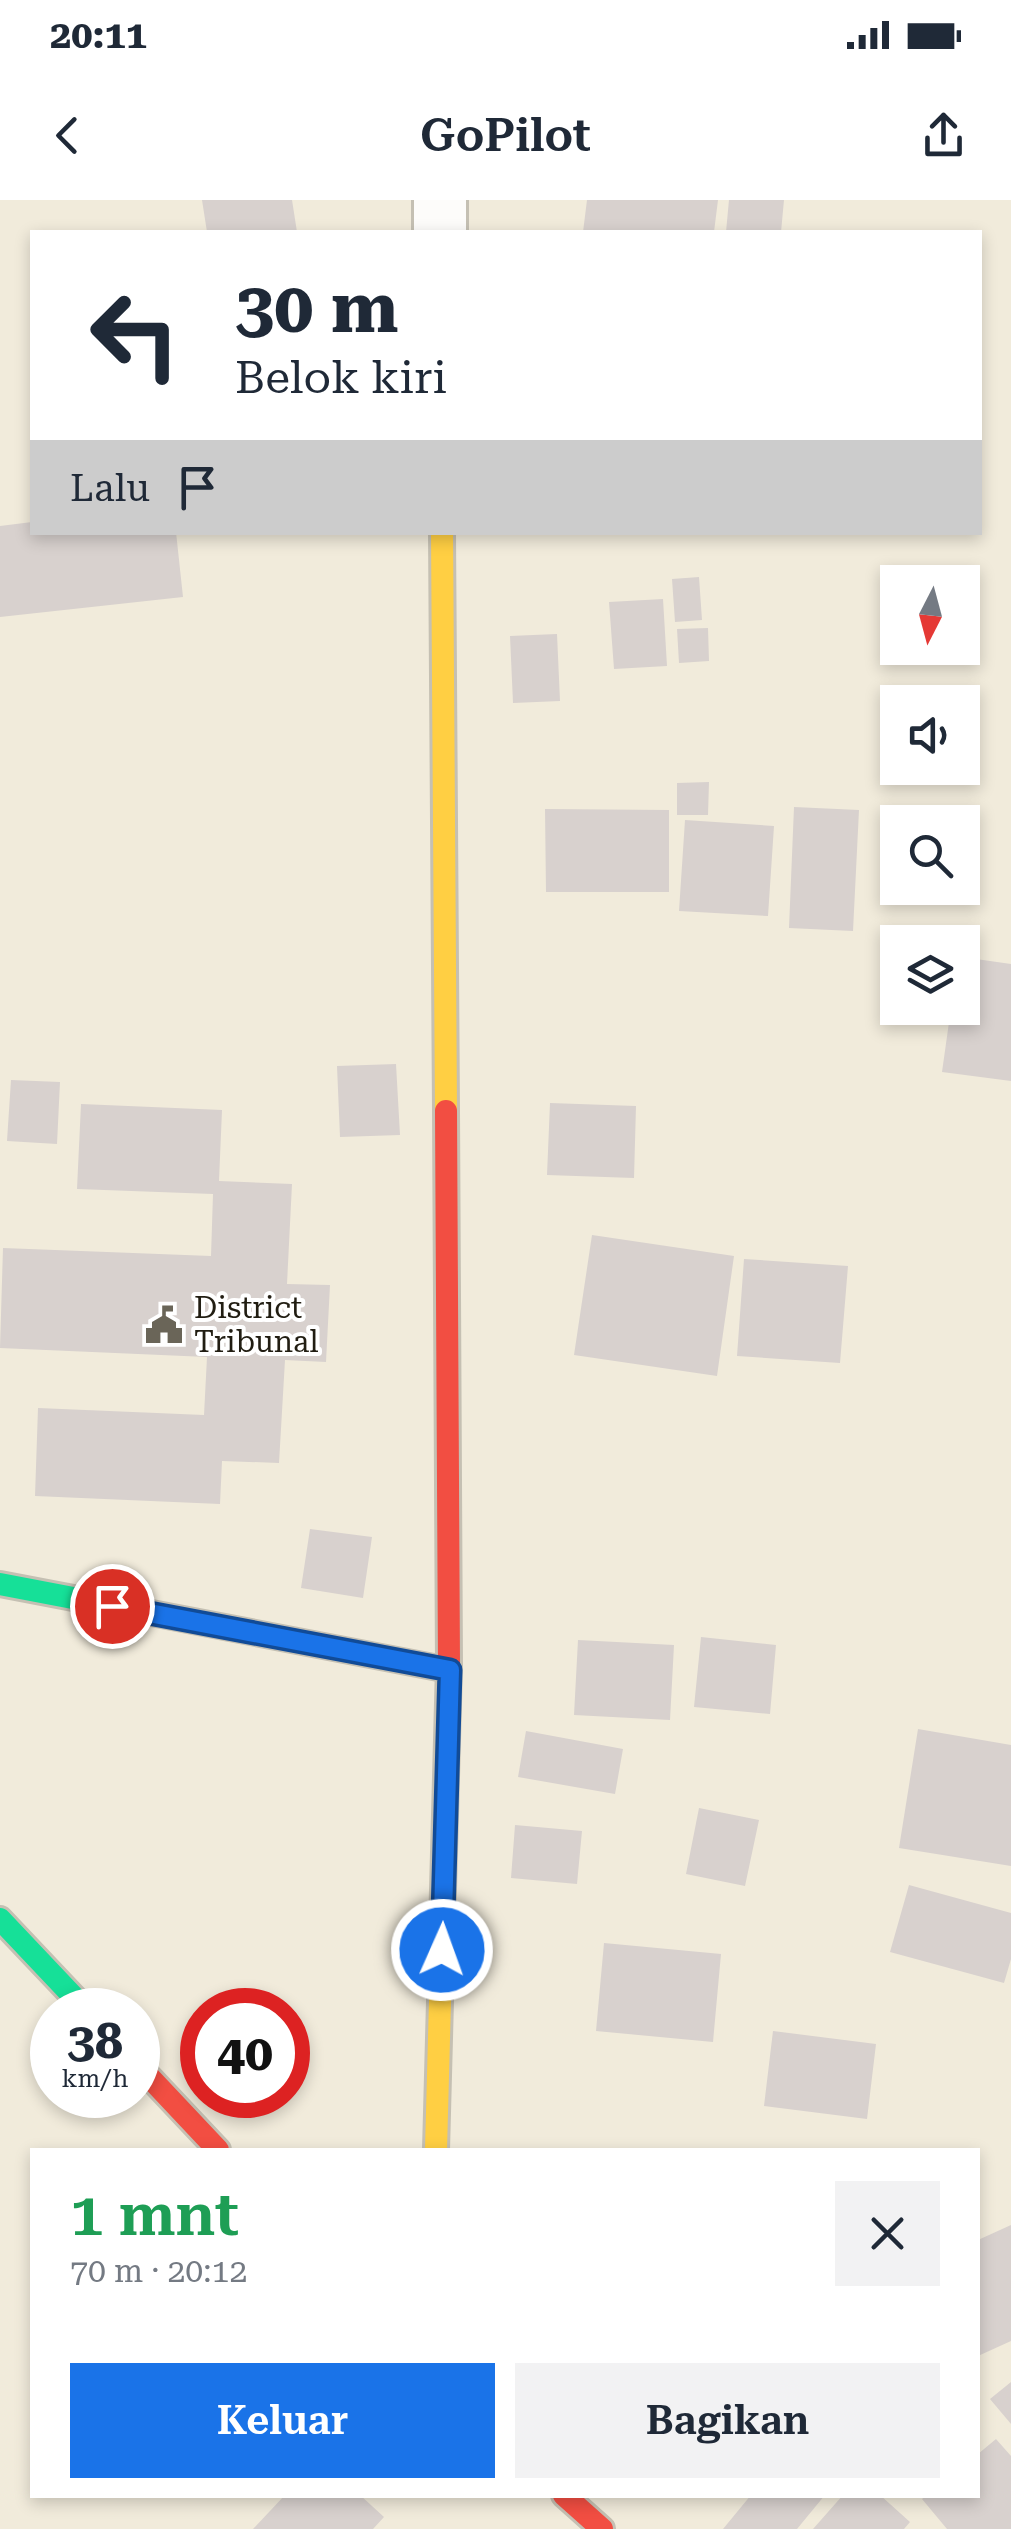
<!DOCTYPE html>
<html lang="id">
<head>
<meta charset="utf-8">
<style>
  :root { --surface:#fff; --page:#f2f2f3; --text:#1f2937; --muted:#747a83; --accent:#1a73e8 }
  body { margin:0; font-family:"Roboto Serif",serif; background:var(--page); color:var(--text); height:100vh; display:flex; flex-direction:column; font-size:38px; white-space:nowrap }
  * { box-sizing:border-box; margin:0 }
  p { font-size:32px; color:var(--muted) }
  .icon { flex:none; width:55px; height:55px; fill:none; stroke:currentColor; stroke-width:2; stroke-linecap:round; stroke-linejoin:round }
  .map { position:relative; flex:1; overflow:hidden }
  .panel { position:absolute; left:30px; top:1948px; width:950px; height:350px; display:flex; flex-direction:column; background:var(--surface); border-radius:0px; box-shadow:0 5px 15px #0003 }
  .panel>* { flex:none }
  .banner { position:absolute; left:30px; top:30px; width:952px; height:305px; border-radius:0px; box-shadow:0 5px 15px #0003; background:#fff; color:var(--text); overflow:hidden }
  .needle { width:65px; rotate:186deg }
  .controls { position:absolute; left:880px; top:365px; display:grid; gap:20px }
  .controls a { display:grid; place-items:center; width:100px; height:100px; border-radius:0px; background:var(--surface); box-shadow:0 5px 15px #0003; font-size:50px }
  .speed { position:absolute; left:30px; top:1788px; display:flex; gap:20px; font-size:50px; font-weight:700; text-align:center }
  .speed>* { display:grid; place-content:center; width:130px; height:130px; border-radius:50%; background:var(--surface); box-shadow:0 5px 15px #0003; line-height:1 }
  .speed small { font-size:25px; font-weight:400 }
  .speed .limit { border:15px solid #d22; background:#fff; color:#111 }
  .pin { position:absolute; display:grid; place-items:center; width:85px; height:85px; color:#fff; margin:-42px; border:5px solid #fff; border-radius:50%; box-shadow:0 2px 10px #0007 }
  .me { position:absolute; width:110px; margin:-55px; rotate:2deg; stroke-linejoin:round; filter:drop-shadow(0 0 8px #0008) }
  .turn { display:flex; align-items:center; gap:35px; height:210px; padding:0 40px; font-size:45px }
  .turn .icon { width:130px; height:130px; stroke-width:2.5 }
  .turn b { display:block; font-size:70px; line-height:85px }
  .then { display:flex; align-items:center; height:95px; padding:0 40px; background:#0003; gap:20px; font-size:38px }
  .round { display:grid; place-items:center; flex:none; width:105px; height:105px; border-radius:0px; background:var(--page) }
  .head { display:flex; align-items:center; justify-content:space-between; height:170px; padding:0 40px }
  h1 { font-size:60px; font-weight:600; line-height:75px; color:#1e9e55 }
  .primary-button { display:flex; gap:20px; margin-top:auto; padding:20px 40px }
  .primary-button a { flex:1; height:115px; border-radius:0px; background:var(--accent); color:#fff; font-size:40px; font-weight:600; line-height:115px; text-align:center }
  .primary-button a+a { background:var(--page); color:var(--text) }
  .status { display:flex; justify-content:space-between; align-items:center; height:70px; padding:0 50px; background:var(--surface); direction:ltr }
  .status svg { height:28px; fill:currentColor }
  header { display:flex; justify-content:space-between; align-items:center; height:130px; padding:0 40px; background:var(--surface); font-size:45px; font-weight:600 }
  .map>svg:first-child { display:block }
  .building { fill:#d8d1ce }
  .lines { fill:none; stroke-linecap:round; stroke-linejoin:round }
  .street-casing { stroke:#c5c0b3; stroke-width:58 }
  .fast-casing { stroke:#c5c0b3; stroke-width:28 }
  .slow-casing { stroke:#c5c0b3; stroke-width:28 }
  .jam-casing { stroke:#c5c0b3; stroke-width:28 }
  .street { stroke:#fdfcfa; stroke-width:52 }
  .fast { stroke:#16e098; stroke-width:22 }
  .slow { stroke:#ffcf43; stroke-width:22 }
  .jam { stroke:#f24e42; stroke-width:22 }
  .route-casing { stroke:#114b97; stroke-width:25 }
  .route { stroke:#1a73e8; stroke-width:18 }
  .labels { text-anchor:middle; stroke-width:8; stroke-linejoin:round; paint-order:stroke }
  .poi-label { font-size:30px; fill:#211d12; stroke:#fff; text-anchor:start }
</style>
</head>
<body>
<div class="status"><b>20:11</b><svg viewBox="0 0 49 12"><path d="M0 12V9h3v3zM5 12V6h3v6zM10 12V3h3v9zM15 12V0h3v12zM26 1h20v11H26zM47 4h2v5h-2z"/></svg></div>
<header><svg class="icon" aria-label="back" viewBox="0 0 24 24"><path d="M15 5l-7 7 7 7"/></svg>GoPilot<svg class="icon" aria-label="share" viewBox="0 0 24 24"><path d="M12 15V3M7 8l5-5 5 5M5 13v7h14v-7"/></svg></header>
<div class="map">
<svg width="1011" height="2329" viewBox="0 0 1011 2329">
  <rect width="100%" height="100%" fill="#f1ebdb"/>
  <path class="building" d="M202,0H292L297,32H207Z
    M587,0H718L714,32H583Z
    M729,0H784L781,32H726Z
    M32,322V332H176L183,397L0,417V326Z
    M699,377L702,420L675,422L672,379Z
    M663,399L667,466L614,469L609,402Z
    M708,428L709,461L679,463L677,429Z
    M557,434L560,501L513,503L510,436Z
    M709,582L708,615H677V583Z
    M794,607L859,610L853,731L789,728Z
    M545,609L669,610V692H546Z
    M685,620L774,626L768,716L679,711Z
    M962,757L1011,764V881L942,872L951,808H962Z
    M396,864L400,935L340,937L337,866Z
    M11,880L60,882L57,944L7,941Z
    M550,903L636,906L634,978L547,975Z
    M81,904L222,910L219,981L292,984L287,1084L330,1085L326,1162L285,1160L279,1263L222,1261L220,1304L35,1296L38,1208L204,1215L207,1157L0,1148L3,1048L211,1056L213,994L77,989Z
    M592,1035L734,1056L717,1176L574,1155Z
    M744,1059L848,1066L840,1163L737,1156Z
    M310,1329L372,1337L363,1398L301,1388Z
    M701,1437L776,1445L770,1514L694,1507Z
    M578,1440L674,1445L670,1520L574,1515Z
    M918,1529L1011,1545V1666L899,1648Z
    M526,1531L623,1549L615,1594L518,1577Z
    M699,1608L759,1620L745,1686L686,1674Z
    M515,1625L582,1631L577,1684L511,1678Z
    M909,1685L1011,1713V1759L1004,1783L890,1752Z
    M604,1743L721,1754L713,1842L596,1831Z
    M773,1831L876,1844L867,1919L764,1906Z
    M1011,2025V2141L978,2156V2040Z
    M1011,2182V2224L990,2199Z
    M996,2239L1011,2256V2329H947L922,2299L927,2295H978V2254Z
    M285,2295H360L384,2317L373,2329H253Z
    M751,2295H825L797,2329H723Z
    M843,2295H880L910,2322L904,2329H813Z"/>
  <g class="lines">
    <g class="street-casing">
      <path id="street" d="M440,0V32"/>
    </g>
    <g class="fast-casing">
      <path id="fast" d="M0,1384L449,1470
        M0,1719L86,1810"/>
    </g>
    <g class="slow-casing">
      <path id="slow" d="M442,332L446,911
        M436,1950L449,1466"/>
    </g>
    <g class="jam-casing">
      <path id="jam" d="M446,911L449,1466
        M138,1865L218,1950
        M564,2295L602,2329"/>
    </g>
    <use href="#street" class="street"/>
    <use href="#fast" class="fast"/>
    <use href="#slow" class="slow"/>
    <use href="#jam" class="jam"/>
  </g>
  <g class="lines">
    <g class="route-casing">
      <path id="route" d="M112,1406L450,1470L442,1750"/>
    </g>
    <use href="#route" class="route"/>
  </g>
  <defs>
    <g id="civic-bare" transform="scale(3)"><path d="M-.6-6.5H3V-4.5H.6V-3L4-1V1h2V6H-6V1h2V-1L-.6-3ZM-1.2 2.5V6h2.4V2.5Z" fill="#6a6558" stroke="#fff" stroke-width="2.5" paint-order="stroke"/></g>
  </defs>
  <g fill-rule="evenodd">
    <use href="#civic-bare" x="164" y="1125"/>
  </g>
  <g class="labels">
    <g class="poi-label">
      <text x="194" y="1118">District<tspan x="194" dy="34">Tribunal</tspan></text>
    </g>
  </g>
</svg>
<div class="controls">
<a><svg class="needle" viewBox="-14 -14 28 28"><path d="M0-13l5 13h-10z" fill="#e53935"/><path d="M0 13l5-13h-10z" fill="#747a83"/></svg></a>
<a><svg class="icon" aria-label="sound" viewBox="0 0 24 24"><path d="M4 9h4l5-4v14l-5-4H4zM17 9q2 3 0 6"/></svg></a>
<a><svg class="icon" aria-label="search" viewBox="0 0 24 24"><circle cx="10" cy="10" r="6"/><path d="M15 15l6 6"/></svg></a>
<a><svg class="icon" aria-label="layers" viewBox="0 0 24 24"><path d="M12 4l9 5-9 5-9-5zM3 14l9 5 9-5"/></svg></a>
</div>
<div class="speed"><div>38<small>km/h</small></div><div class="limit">40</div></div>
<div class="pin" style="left:112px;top:1406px;background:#d93025"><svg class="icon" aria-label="arrive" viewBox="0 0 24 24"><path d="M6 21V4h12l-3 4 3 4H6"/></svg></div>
<svg class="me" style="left:442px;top:1750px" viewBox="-20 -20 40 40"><circle r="17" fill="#1a73e8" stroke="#fff" stroke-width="3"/><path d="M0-11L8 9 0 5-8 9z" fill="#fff"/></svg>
<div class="banner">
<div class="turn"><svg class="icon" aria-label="left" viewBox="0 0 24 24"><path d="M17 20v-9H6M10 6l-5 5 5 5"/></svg><div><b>30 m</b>Belok kiri</div></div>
<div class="then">Lalu<svg class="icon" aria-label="arrive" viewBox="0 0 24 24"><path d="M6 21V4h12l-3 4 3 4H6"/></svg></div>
</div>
<section class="panel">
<div class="head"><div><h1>1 mnt</h1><p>70 m · 20:12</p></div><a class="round"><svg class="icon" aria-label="close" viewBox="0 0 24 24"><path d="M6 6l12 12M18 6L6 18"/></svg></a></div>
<div class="primary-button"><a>Keluar</a><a>Bagikan</a></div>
</section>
</div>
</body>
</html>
